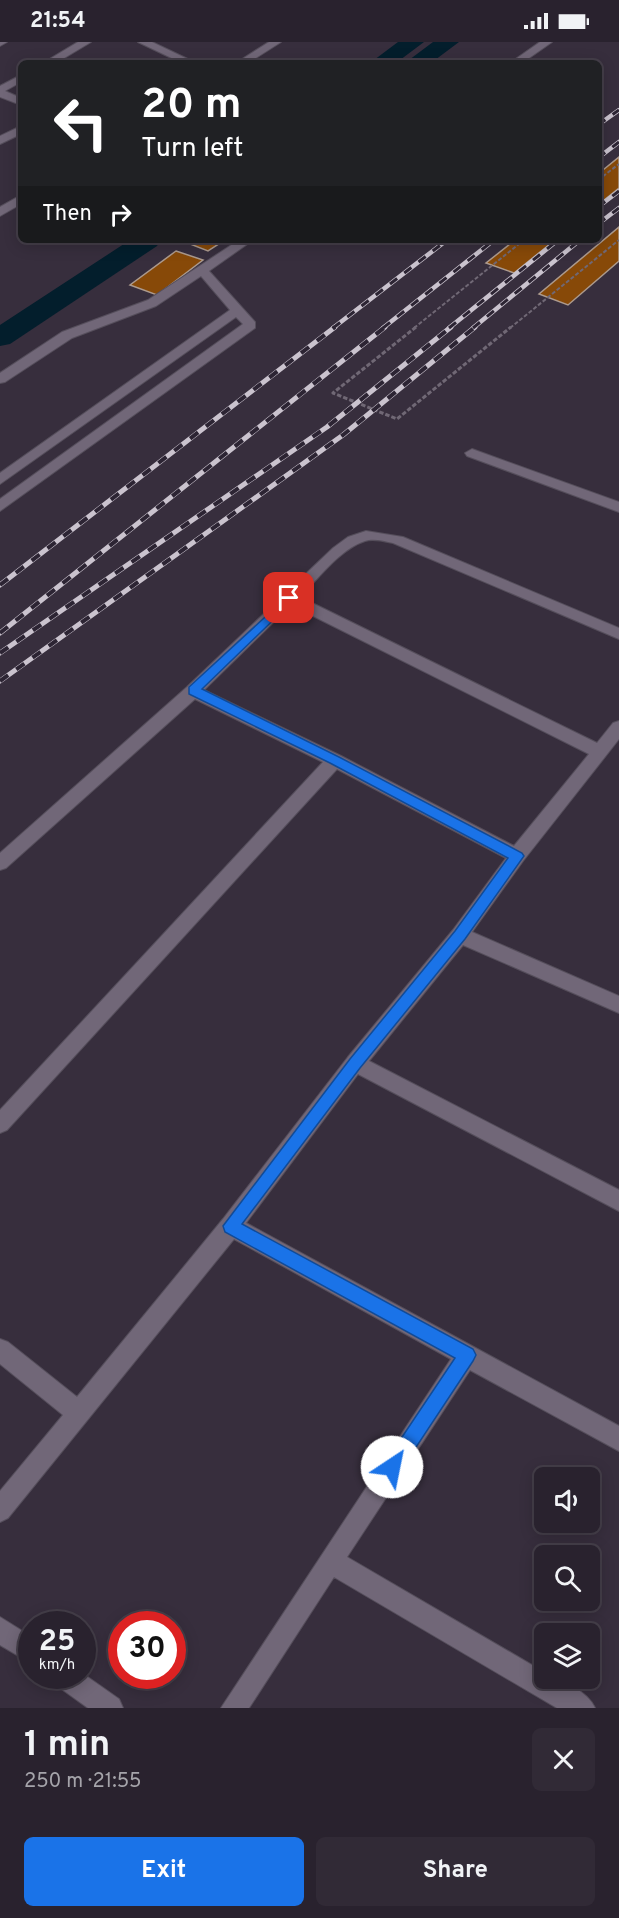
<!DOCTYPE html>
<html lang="en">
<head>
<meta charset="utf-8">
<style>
  :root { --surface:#29222e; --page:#312a36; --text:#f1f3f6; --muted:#a5a4aa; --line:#453f4a; --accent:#1a73e8 }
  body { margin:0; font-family:Overpass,sans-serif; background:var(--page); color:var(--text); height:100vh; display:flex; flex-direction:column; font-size:22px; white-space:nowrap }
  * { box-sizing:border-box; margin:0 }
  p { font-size:20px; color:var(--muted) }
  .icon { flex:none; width:33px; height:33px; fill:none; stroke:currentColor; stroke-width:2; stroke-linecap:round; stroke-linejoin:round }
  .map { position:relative; height:1666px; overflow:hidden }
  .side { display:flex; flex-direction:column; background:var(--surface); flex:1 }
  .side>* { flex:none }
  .banner { position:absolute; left:18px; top:18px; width:584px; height:183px; border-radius:9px; box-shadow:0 3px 15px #0003,0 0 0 2px var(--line); background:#202124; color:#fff; overflow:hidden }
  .buttons { position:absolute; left:534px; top:1425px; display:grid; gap:12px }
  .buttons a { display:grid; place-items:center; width:66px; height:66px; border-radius:9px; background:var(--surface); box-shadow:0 3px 15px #0003,0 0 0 2px var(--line); font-size:30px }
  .speed { position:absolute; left:18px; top:1569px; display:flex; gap:12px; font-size:30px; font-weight:700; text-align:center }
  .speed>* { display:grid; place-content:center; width:78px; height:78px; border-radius:50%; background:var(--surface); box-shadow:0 3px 15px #0003,0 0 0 2px var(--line); line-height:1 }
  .speed small { font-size:15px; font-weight:400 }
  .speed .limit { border:9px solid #d22; background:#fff; color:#111 }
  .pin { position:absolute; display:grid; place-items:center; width:51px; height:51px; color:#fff; margin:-26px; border-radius:12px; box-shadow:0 3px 9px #0006 }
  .me { position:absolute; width:66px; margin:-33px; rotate:34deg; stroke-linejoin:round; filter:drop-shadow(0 0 4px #0008) }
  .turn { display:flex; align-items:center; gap:21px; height:126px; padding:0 24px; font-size:27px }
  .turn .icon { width:78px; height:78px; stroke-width:2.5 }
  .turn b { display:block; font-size:42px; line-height:51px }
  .then { display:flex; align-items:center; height:57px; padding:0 24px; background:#0003; gap:12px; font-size:22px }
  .round { display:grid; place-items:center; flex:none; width:63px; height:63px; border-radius:9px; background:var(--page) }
  .overview { display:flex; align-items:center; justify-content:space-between; height:102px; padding:0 24px }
  h1 { font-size:36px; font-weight:700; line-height:45px }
  .action { display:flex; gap:12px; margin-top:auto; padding:12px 24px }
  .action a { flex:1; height:69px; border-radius:9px; background:var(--accent); color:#fff; font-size:24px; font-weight:700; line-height:69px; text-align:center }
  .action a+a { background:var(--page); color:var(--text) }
  .status { display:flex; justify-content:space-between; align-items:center; height:42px; padding:0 30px; background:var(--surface); direction:ltr }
  .status svg { height:16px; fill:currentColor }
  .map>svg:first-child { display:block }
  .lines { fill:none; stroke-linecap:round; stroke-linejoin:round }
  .canal { fill:#031e2c; fill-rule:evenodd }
  .building { fill:#874908; stroke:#ac9a8d; stroke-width:1.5 }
  .lane-casing { stroke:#554e5b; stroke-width:2 }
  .street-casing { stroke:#554e5b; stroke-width:2 }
  .path-far1 { stroke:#706875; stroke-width:2; stroke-dasharray:4 2; stroke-linecap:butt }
  .path { stroke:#706875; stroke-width:3; stroke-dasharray:4.5 2; stroke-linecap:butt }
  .lane { fill:#716778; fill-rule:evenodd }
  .street { fill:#716778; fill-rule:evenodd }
  .rail-far1-casing { stroke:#cac3ce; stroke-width:4.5 }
  .rail-casing { stroke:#cac3ce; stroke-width:5 }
  .rail-far1 { stroke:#2c2433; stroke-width:3; stroke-dasharray:9; stroke-linecap:butt }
  .rail { stroke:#2c2433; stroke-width:4; stroke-dasharray:10; stroke-linecap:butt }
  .route { fill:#1a73e8; stroke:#114b97; stroke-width:1.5 }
</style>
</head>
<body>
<div class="status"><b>21:54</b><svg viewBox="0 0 49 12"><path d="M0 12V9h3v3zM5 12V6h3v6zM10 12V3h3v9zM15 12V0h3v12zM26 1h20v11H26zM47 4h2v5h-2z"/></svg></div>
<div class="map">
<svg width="619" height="1666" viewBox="0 0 619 1666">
  <rect width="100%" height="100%" fill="#372e3d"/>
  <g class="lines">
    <path class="canal" d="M398,0H424L396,21H370Z
      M433,0H459L431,21H405Z
      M130,198H161L157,204L10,302L0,304V283Z"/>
  </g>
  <path class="building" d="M619,115V146L598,163V132Z
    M619,185V219L568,263L539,252Z
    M180,198H225L208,209Z
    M515,198H555L514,231L486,221Z
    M176,209L203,218L157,253L130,243Z"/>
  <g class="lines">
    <g class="lane-casing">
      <path id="lane" d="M540,0H552L522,21H510Z
        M239,198H253L209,229L255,280V286L0,469V457L243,282L236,275L0,442V431L230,268L201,234L156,264L72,296L5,340L0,341V331L62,290L148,258Z"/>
    </g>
    <g class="street-casing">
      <path id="street" d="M0,0H7L0,4Z
        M78,0H91L56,21H43Z
        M138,0H152L196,21H182Z
        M269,0H281L248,21H236Z
        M21,33V40L5,49L21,56V63L0,55V44Z
        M21,84V92L0,102V94Z
        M21,153V162L0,174V165Z
        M472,407L619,460V470L467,414L465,411Z
        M366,489L403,495L619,586V597L393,501C384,499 373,496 365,499C340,507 318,537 300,555L597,701L613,681L619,679V697L523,819L472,890L619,954V971L463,903L369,1019L619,1148V1169L358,1032L246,1181L619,1384V1409L470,1328L347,1515L544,1630V1636C562,1636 588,1650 595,1666H557L334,1535L249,1666H221L451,1317L234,1197L8,1476L0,1480V1449L63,1373L0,1322V1297L8,1300L77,1355L223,1177L348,1015L453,888L506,816L337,727L7,1088L0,1091V1068L323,720L195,657L6,826L0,828V811L187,645L333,506L348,495ZM291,563L589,712L514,804L341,714L204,648Z
        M0,1575L32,1595V1622L0,1603Z
        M82,1631L119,1657L123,1666H88L56,1643L52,1634H82Z"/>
    </g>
    <path class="path-far1" d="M598,138L619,122
      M414,286L524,198
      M510,286L619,198"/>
    <path class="path" d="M416,285L333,351L397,377L511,285"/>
    <use href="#lane" class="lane"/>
    <use href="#street" class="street"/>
    <g class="rail-far1-casing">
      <path id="rail-far1" d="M598,83L619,68
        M598,116L619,100
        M598,165L619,149
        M598,182L619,166
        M333,286L447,198
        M383,286L494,198
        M449,286L558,198
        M473,286L580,198"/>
    </g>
    <g class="rail-casing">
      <path id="rail" d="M0,543L335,285
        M0,591L385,285
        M0,611L327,385L451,285
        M0,639L343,393L475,285"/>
    </g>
    <use href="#rail-far1" class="rail-far1"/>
    <use href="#rail" class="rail"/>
  </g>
  <path class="route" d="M289,553L293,554V559L202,647L339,715L522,811L524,814L465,897L360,1026L242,1182L473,1307L476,1313L473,1319L399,1431L392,1434L386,1431L383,1425L386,1419L455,1316L225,1190L223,1184L350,1017L455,889L508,816L330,721L189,652V645Z"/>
</svg>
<div class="buttons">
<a><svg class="icon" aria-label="sound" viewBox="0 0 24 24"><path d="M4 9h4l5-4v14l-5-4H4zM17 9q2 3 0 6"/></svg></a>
<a><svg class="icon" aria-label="search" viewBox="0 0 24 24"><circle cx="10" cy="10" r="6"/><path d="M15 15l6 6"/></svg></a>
<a><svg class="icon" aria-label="layers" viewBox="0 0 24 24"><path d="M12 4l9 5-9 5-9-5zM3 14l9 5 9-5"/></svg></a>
</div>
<div class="speed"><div>25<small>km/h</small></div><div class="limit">30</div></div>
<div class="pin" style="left:289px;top:556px;background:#d93025"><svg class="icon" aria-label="arrive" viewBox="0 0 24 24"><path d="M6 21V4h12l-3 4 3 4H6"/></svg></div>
<svg class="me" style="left:392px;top:1425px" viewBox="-20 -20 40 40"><circle r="19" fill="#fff"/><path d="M0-13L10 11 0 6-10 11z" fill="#1a73e8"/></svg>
<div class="banner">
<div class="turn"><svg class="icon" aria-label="left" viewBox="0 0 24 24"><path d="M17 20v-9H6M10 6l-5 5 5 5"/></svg><div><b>20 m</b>Turn left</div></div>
<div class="then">Then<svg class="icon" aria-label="right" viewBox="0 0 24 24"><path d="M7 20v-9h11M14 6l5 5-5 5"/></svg></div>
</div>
</div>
<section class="side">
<div class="overview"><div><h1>1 min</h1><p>250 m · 21:55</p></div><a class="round"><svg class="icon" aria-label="close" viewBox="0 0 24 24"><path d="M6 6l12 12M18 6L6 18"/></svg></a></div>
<div class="action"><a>Exit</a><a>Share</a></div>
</section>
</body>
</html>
